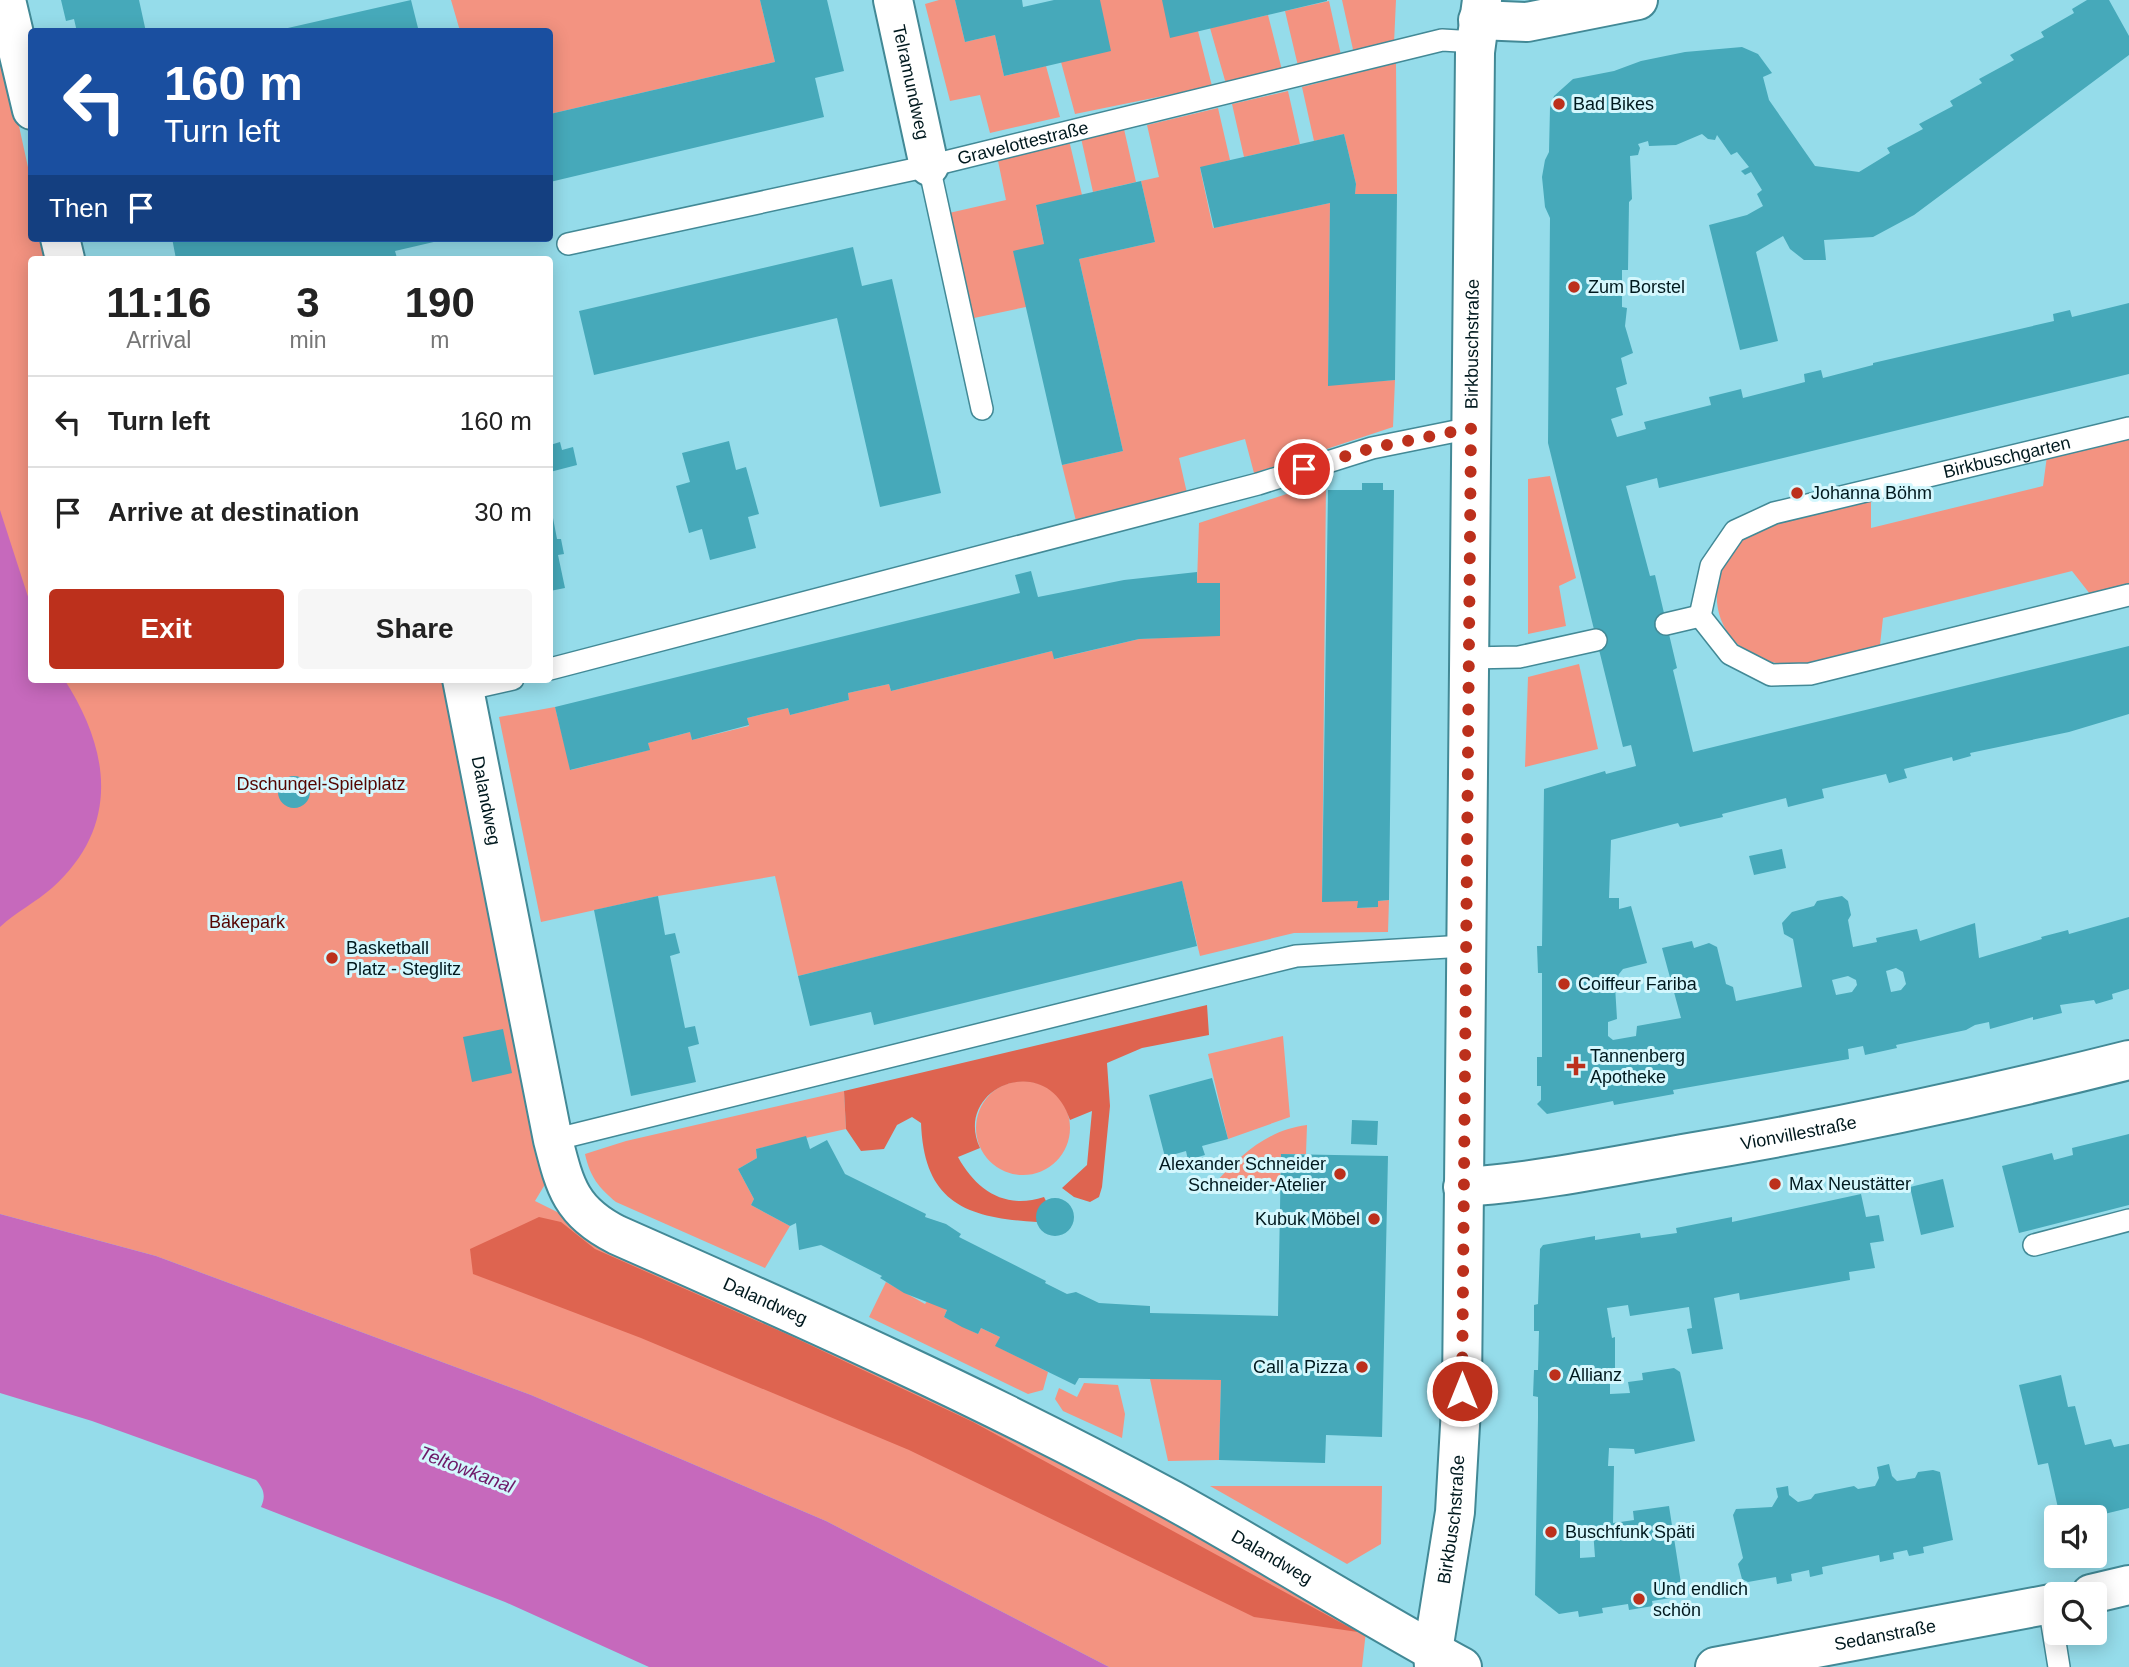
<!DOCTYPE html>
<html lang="en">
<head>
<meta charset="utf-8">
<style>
  :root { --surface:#fff; --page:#f6f6f6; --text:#222; --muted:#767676; --line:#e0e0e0; --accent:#bc301c }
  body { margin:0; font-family:Arial,sans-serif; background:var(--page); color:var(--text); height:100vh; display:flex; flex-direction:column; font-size:26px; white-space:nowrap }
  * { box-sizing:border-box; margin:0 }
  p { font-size:23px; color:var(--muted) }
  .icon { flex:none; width:38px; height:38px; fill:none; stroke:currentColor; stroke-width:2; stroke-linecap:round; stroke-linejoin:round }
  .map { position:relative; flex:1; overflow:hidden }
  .panel { position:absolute; left:28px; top:256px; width:525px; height:427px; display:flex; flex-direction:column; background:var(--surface); border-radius:7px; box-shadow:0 4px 18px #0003 }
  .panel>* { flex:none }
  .hud { position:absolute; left:28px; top:28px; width:525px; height:214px; border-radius:7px; box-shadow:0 4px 18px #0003; background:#1a4fa0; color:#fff; overflow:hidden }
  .tools { position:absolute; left:2044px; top:1505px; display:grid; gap:14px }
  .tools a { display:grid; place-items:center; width:63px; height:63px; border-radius:7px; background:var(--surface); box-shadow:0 4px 18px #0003; font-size:35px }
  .pin { position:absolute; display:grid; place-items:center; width:60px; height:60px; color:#fff; margin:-30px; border:4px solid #fff; border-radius:50%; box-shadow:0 2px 7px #0007 }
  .me { position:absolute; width:77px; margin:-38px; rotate:0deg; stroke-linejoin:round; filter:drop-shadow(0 0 5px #0008) }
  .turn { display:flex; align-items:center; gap:24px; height:147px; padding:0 21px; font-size:32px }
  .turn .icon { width:91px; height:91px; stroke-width:2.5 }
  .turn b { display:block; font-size:49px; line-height:60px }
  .then { display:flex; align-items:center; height:66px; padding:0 21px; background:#0003; gap:14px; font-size:26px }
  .eta { display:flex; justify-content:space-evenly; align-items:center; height:119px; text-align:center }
  .eta b { font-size:42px; font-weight:600; line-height:49px }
  .cta { display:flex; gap:14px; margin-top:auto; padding:14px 21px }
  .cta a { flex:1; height:80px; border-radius:7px; background:var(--accent); color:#fff; font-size:28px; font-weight:600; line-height:80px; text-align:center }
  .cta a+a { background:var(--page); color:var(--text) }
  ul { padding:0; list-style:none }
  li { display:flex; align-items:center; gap:21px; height:91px; padding:0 21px; border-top:2px solid var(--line) }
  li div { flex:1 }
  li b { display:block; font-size:26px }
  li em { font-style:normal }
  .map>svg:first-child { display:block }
  .green { fill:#f39381 }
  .forest { fill:#de6450 }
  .water { fill:#c669bc }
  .building { fill:#46a9ba; fill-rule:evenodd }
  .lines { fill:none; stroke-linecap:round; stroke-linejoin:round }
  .service-casing { stroke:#428996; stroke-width:24 }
  .minor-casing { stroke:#428996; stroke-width:42 }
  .tertiary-casing { stroke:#428996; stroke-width:42 }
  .service { stroke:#fff; stroke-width:21 }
  .minor { stroke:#fff; stroke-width:38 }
  .tertiary { stroke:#fff; stroke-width:38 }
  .route { stroke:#bc301c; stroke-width:12; stroke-dasharray:0 21.6 }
  .poi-dot { fill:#bc301c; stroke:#d4f7fd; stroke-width:2.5 }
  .labels { text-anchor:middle; stroke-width:6; stroke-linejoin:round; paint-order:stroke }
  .street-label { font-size:18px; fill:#00191e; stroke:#d4f7fd }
  .poi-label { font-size:18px; fill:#00191e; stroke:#d4f7fd; text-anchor:start }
  .park-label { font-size:18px; fill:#550500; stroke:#d4f7fd }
  .water-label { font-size:19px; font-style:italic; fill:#6e1968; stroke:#d4f7fd }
</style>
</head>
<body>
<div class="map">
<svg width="2129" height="1667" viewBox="0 0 2129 1667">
  <rect width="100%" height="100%" fill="#95dcea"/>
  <path class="green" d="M451,0H760L775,62L550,114V32L460,31Z
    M939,0H955L965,42L995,35L1004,76L1046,66L1060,117L990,133L980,95L950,101L925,4Z
    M1100,0H1162L1198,31L1212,86L1075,114L1061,62Z
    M1342,0H1396L1394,43L1354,54Z
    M1329,1L1341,55L1298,66L1285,11Z
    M1268,15L1282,70L1226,84L1210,28Z
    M0,39L31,181L32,238H44L49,259H32V679H447L547,1181L535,1201L1136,1499L1366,1631L1362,1667H1109L826,1521L531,1395L156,1256L0,1214Z
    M1396,63L1397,194H1355L1356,184L1344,134L1314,141L1302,87Z
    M1288,91L1300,144L1244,157L1232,104Z
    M1218,108L1230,160L1200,168L1213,228L1330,203L1328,385L1395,380L1393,427L1254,473L1245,439L1179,458L1187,493L1076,521L1062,465L1123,451L1079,259L1155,242L1141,181L1159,177L1147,125Z
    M1124,129L1136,182L1093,192L1081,138Z
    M1069,140L1082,195L1036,206L1044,244L1026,307L974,318L949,213L1006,200L997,156Z
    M2129,436V585L2090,594L2072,571L1883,618L1880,645C1850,652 1812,669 1781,664C1709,653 1694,573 1754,531C1776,516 1842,505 1871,498V528L2043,486L2047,456Z
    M1550,476L1576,578L1559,586L1566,626L1528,634V479Z
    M1326,481L1322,901H1358V908L1378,907V901L1389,900L1388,932L1294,933L1200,956L1182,882L798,976L775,876L658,896L541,922L499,717L555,707L571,770L649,750L648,743L690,732L692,740L749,726L747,718L788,708L790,715L849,700L848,693L889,684L891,691L1052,651L1055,659L1139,639L1220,635V583H1197L1199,523Z
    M1579,664L1598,749L1525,767L1528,677Z
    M1283,1036L1290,1117L1228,1139L1208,1054Z
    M976 1128a47 47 0 1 1 94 0a47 47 0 1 1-94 0Z
    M844,1091L846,1129L756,1149L757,1158L738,1169L754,1199L751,1205L790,1226L765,1268L616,1202C599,1188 590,1177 585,1154L626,1141Z
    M1307,1125L1306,1154H1281L1280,1184L1215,1183C1241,1155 1267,1130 1307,1125Z
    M886,1282L925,1304L928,1300L947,1310L944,1317L978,1334L981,1328L1000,1337L996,1346L1048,1372L1043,1390L1028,1394L869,1317Z
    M1150,1379L1221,1380L1219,1460L1168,1461Z
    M1084,1383L1118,1385L1125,1414L1122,1438L1063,1411L1055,1399L1059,1388L1077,1397Z
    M1210,1486H1382L1381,1544L1347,1564Z"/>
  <path class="forest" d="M1207,1005L1209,1035L1142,1048L1107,1063L1110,1106L1102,1187L1099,1197L1090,1202L1074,1197L1062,1188L1087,1165L1092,1111L1070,1120C1047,1048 952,1088 980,1148L958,1157C976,1190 1005,1210 1044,1197L1046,1201L1038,1210L1037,1222C965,1218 924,1202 921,1123L912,1117L897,1125L884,1149L861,1151L846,1129L844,1091Z
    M539,1217L561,1222L595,1249L789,1335L973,1422L1358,1632L1254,1617L909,1450L641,1338L473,1274L470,1249Z"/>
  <path class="water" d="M0,510L31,606L32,679H64C110,750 121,826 52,888C36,902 16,912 0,927Z
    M0,1214L156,1256L531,1395L826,1521L1109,1667H649L505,1602L261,1507C266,1496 264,1489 256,1480L92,1421L0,1393Z"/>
  <path class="building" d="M61,0H139L146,32H77L74,19L66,21Z
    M411,0L419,32H280L279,30Z
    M760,0H827L844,71L815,78L824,117L550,182V114L775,62Z
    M955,0H1022L1023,7L1054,0H1100L1111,51L1004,76L995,35L965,42Z
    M1162,0H1327V1L1170,38Z
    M2087,0H2109L2129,36V55L1914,215L1873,237L1824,240L1826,260H1804L1790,249L1783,236L1756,252L1778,341L1740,350L1709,225L1747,215L1763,206L1757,194L1762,190L1751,172L1745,175L1741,171L1749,167L1737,152L1731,155L1717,135L1715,140L1708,139L1702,134L1676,145L1649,146L1648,141L1638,144L1640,148L1638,155L1630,156L1632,199L1629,202L1628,270H1622V307L1627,308L1625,326L1633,353L1621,358L1627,384L1616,388L1623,415L1611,419L1617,437L1646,429L1644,422L1711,405L1709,397L1741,389L1743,398L1805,382L1804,374L1821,370L1823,378L1873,365V363L2054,321L2053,314L2070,310L2072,317L2129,303V374L1659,488L1657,478L1626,486L1650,576L1655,575L1677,668L1673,670L1693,752L2129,646V714L2069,732L1970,753L1971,756L1953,761L1952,757L1904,769L1907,778L1889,783L1886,774L1822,789L1824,798L1788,807L1786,798L1722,814L1723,817L1680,827L1678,823L1611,840L1609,898H1619V909L1631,906L1647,963L1623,969L1619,974L1615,986L1617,1019L1608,1022V1036L1613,1040L1636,1036L1637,1026L1681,1018L1662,948L1692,941L1694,948L1709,943L1717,947L1726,984L1733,987L1736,1001L1802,987L1793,939L1784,934L1782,923L1792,912L1814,906L1817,901L1842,896L1848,901L1851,915L1848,920L1853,947L1877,942L1876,938L1917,929L1920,941L1975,923L1979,958L2042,939L2041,937L2068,930L2069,934L2129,917V989L2112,994L2113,999L2096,1004L2094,1000L2060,1005L2062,1013L2033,1020V1017L1990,1029L1989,1022L1975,1025L1966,1030L1896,1045L1897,1048L1865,1055L1863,1046L1848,1049L1849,1059L1673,1090L1674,1094L1614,1105L1613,1101L1547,1114L1537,1104L1541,1100V1086H1537V1057H1542V973H1538L1537,946H1542L1544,789L1605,771L1606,774L1636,766L1631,745L1623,747L1548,443L1550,218L1545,207L1542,177L1545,160L1549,152L1550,108L1554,96L1573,79L1614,71L1641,61L1685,52L1742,47L1758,54L1772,73L1763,77L1769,100L1815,166L1859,172L1890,153L1887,148L1923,129L1919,124L1953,106L1950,101L1982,83L1979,79L2014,60L2010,55L2044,37L2041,32L2074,13L2072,9ZM1896,968L1903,972L1906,984L1901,990L1891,992L1886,971ZM1848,976L1856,980L1857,985L1852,992L1836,995L1832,980Z
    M1344,134L1356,184L1355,194H1397L1395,380L1328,386L1330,203L1214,228L1200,167Z
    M1141,181L1155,242L1079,259L1123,451L1062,465L1013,251L1044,244L1036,205Z
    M172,238H437L438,241L395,251L397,258L391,259H176Z
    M853,247L862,286L892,279L941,493L880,507L837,318L594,375L579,311Z
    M729,441L736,470L746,467L759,514L748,517L756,548L710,560L702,529L689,533L676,486L690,482L682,453Z
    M560,442L562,450L573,447L577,465L550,472V445Z
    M1362,483H1383V490H1394L1389,900L1378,901V907L1357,908L1358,901L1322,902L1328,490H1362Z
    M550,518H553L557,539H561L564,554L558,555L565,588L550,591Z
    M1031,571L1038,597L1124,580L1197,572V583H1220V636L1139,639L1054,659L1052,651L891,691L889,684L848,693L849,700L790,715L788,708L747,718L749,725L692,740L690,732L648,743L650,750L570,770L555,707L1020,593L1015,575Z
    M278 792a16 16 0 1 1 32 0a16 16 0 1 1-32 0Z
    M1782,849L1786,868L1754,875L1749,856Z
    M1182,881L1197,946L874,1025L871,1012L810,1026L798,976Z
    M658,896L665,935L675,933L680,953L670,956L685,1028L695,1026L699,1044L688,1047L696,1082L631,1096L594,910Z
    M503,1029L512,1073L472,1082L463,1037Z
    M1212,1078L1228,1139L1202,1146L1205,1155L1188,1160L1186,1151L1165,1157L1149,1095Z
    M1352,1120L1378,1121L1377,1145L1351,1144Z
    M2129,1134V1205L2019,1233L2002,1166L2052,1153L2054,1160L2073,1155L2072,1148Z
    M806,1136L810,1149L827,1140L845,1174L926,1214L925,1217L946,1224L961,1234L959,1237L1046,1281L1045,1283L1067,1294L1076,1292L1099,1303L1150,1306V1313L1278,1316L1281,1154L1388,1156L1382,1437L1326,1435L1325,1463L1219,1460L1221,1380L1079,1378L1075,1385L995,1346L1000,1337L981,1328L978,1334L962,1327L944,1317L947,1310L904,1293L880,1278L882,1276L821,1245L799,1250L796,1223L790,1226L751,1205L754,1199L738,1169L757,1158L756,1149Z
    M1943,1179L1954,1227L1921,1235L1910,1187Z
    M1861,1194L1866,1217L1879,1215L1884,1241L1870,1243L1875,1268L1849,1272L1850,1280L1740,1300L1739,1293L1714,1298L1723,1349L1692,1354L1687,1329L1692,1328L1689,1307L1630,1316L1628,1305L1607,1308L1612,1338L1615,1337V1368H1610V1394L1630,1393L1628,1382L1643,1380L1642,1373L1674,1368L1680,1372L1695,1441L1635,1454L1634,1449L1609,1448L1608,1466H1614L1613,1523L1634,1520L1633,1511L1669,1506L1683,1596L1652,1601L1653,1606L1629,1610L1628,1604L1602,1608L1603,1613L1579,1617L1578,1611L1559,1614L1535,1595L1538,1418V1397L1533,1396L1534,1370H1538L1539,1331H1534V1305L1538,1304L1540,1249L1543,1245L1595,1236V1240L1640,1233L1641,1238L1677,1233L1676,1228L1732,1217V1222ZM1593,1530L1595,1557L1580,1558V1538L1585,1531Z
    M1036 1217a19 19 0 1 1 38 0a19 19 0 1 1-38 0Z
    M2061,1375L2068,1407L2075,1406L2085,1445L2111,1439L2114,1447L2129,1444V1508L2092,1517H2060L2048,1463L2038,1465L2019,1385Z
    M1889,1464L1892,1476L1897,1481L1915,1478L1918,1472L1933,1470L1940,1472L1953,1540L1923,1547L1924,1553L1909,1556L1907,1550L1893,1553L1894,1559L1880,1562L1879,1555L1822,1567L1823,1574L1810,1577L1809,1570L1791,1574L1792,1581L1777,1584L1776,1577L1748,1582L1742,1579L1738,1564L1743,1558L1733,1515L1736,1509L1772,1507L1778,1497L1776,1488L1788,1486L1789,1495L1798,1502L1811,1499L1815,1494L1854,1486L1858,1489L1875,1486L1879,1478L1877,1467Z"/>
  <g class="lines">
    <g class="service-casing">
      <g id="service">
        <path d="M929,166L982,409"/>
        <path id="s1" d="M568,244L929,166L1442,40L1476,42"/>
        <path id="s2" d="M1700,616L1711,566L1735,531L1774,513L2129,428"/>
        <path d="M1700,616L1730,654L1771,675L1810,674L2129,595"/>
        <path d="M1666,624L1700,616"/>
        <path d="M1468,658L1519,657L1596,640"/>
        <path d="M550,669L1258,484L1372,448L1471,428"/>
        <path d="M464,690L513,679"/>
        <path d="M553,1140L1296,956L1465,946"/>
        <path d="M2034,1245L2129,1220"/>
        <path d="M2049,1605L2059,1667"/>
      </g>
    </g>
    <g class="minor-casing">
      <g id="minor">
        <path d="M6,0L32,110"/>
        <path id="s3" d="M893,0L929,166"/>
        <path d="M1478,20L1527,22L1638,0"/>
        <path d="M60,238L65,259"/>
        <path id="s4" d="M462,679L553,1140C565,1187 571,1212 617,1235C805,1318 992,1402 1172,1500C1270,1554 1364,1614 1462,1667"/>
        <path id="s5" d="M1463,1187C1537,1182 1610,1167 1683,1154C1833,1129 1982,1097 2129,1060"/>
        <path d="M2091,1594L2129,1585"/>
        <path id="s6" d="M1715,1667L2056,1603"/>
      </g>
    </g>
    <g class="tertiary-casing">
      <g id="tertiary">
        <path id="s7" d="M1434,1667L1433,1651L1455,1512L1462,1391L1475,52L1482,0"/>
      </g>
    </g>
    <use href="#service" class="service"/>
    <use href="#minor" class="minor"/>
    <use href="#tertiary" class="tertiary"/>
  </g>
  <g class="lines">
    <path class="route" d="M1304,469L1372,448L1471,428L1462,1391"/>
  </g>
  <g class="poi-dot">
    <circle cx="1559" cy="104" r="7"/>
    <circle cx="1574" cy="287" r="7"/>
    <circle cx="1797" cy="493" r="7"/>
    <circle cx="332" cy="958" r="7"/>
    <circle cx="1564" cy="984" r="7"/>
    <path d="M1572.5 1055.5h7v7h7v7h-7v7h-7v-7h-7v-7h7z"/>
    <circle cx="1340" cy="1174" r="7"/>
    <circle cx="1775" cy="1184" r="7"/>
    <circle cx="1374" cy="1219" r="7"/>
    <circle cx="1362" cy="1367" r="7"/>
    <circle cx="1555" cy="1375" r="7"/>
    <circle cx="1551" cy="1532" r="7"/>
    <circle cx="1639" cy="1599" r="7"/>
  </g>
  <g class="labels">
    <g class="street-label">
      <text dy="6" stroke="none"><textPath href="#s3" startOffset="84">Telramundweg</textPath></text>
      <text dy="6" stroke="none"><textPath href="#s1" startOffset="466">Gravelottestraße</textPath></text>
      <text dy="6" stroke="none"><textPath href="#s7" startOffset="1325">Birkbuschstraße</textPath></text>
      <text dy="6" stroke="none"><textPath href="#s2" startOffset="376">Birkbuschgarten</textPath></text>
      <text dy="6" stroke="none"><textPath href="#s4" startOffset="124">Dalandweg</textPath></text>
      <text dy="6" stroke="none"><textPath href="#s5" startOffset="340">Vionvillestraße</textPath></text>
      <text dy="6" stroke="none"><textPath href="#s4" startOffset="752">Dalandweg</textPath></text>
      <text dy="6" stroke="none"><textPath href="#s7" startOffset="149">Birkbuschstraße</textPath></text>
      <text dy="6" stroke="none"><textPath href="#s4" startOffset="1320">Dalandweg</textPath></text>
      <text dy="6" stroke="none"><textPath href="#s6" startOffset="173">Sedanstraße</textPath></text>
    </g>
    <g class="poi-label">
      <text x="1573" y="110">Bad Bikes</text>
      <text x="1588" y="293">Zum Borstel</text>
      <text x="1811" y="499">Johanna Böhm</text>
      <text x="346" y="954">Basketball<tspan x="346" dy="21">Platz - Steglitz</tspan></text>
      <text x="1578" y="990">Coiffeur Fariba</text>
      <text x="1590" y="1062">Tannenberg<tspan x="1590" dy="21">Apotheke</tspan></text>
      <text x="1326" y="1170" text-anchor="end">Alexander Schneider<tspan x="1326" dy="21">Schneider-Atelier</tspan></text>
      <text x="1789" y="1190">Max Neustätter</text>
      <text x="1360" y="1225" text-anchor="end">Kubuk Möbel</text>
      <text x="1348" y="1373" text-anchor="end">Call a Pizza</text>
      <text x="1569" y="1381">Allianz</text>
      <text x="1565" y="1538">Buschfunk Späti</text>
      <text x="1653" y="1595">Und endlich<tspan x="1653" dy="21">schön</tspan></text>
    </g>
    <g class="park-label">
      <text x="321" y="790">Dschungel-Spielplatz</text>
      <text x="247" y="928">Bäkepark</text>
    </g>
    <g class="water-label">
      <text transform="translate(467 1469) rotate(21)" y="7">Teltowkanal</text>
    </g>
  </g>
</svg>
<div class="tools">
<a><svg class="icon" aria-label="sound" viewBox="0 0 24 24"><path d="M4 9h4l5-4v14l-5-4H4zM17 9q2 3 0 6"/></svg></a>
<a><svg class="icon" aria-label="search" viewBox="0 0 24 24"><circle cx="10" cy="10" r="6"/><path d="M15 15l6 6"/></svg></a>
</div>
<div class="pin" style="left:1304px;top:469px;background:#d93025"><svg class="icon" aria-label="arrive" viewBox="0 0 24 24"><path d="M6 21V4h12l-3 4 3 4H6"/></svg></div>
<svg class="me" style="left:1462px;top:1391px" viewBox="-20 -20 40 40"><circle r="17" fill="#bc301c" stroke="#fff" stroke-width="3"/><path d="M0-11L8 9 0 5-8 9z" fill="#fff"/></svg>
<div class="hud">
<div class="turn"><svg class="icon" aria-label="left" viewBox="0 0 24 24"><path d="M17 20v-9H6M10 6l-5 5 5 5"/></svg><div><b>160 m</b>Turn left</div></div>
<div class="then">Then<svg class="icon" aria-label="arrive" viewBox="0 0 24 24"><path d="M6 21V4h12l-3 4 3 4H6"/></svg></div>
</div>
<section class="panel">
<div class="eta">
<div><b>11:16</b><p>Arrival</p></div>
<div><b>3</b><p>min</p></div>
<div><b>190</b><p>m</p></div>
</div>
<ul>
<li><svg class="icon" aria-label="left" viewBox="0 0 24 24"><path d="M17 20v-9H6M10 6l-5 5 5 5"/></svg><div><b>Turn left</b></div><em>160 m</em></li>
<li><svg class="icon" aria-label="arrive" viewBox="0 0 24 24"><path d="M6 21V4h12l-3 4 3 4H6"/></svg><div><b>Arrive at destination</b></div><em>30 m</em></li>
</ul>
<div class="cta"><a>Exit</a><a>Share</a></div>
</section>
</div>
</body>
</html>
